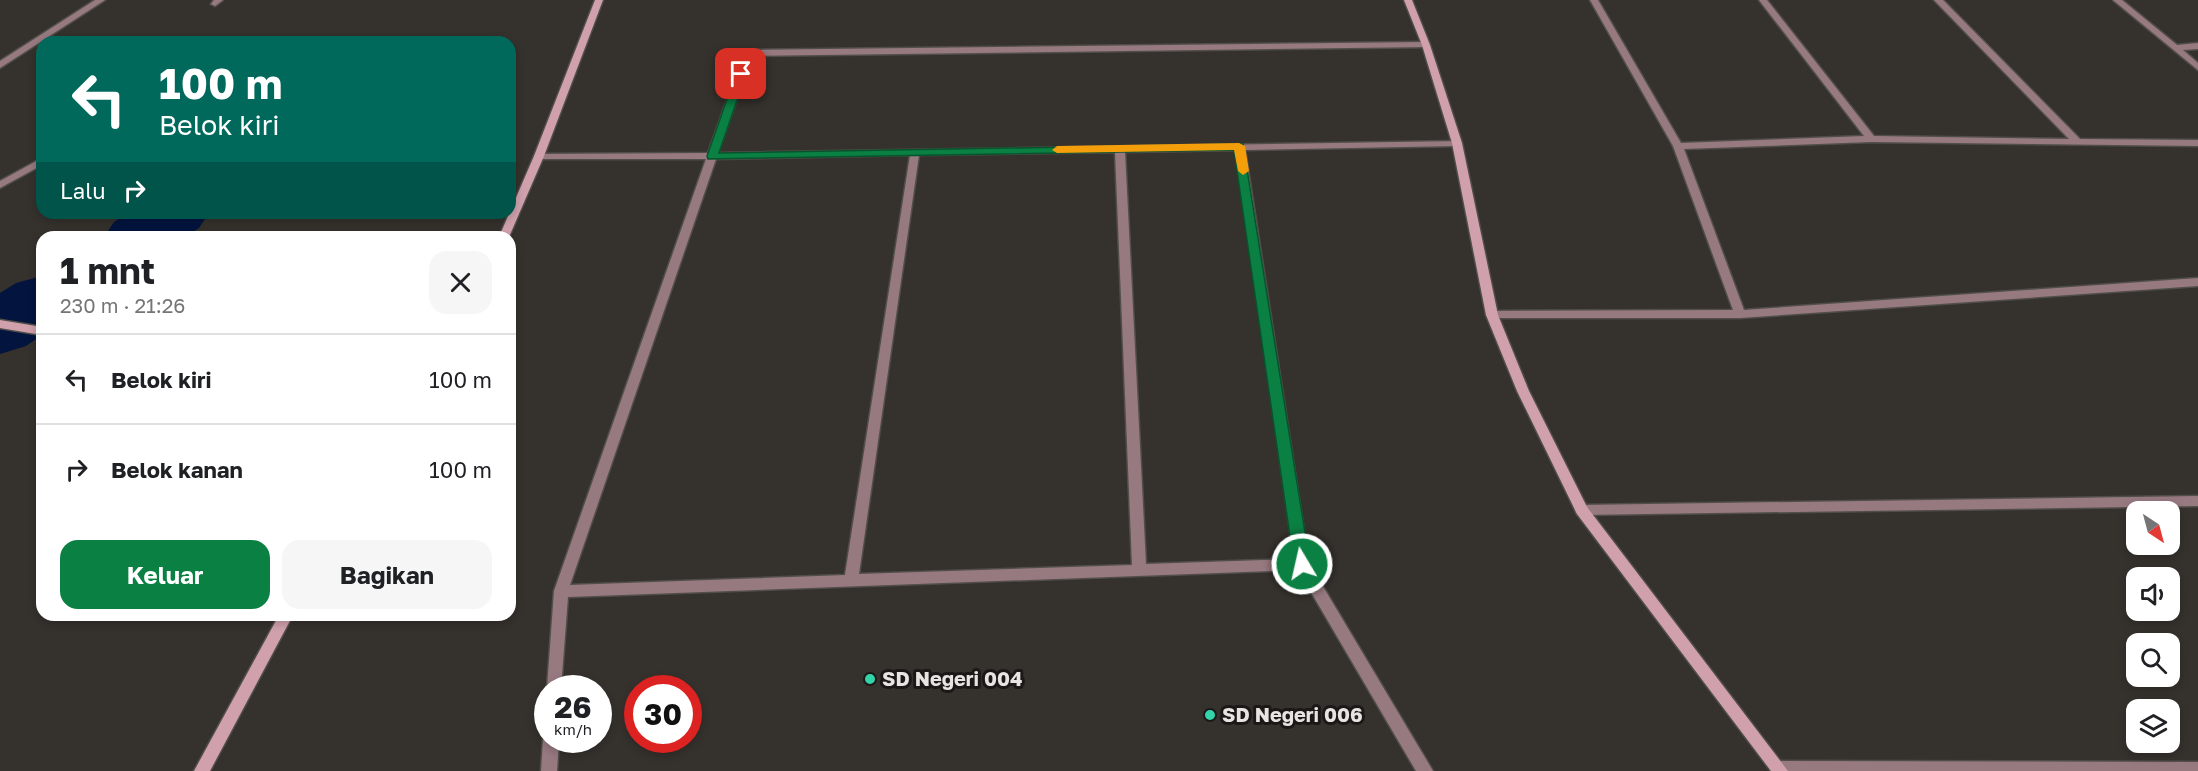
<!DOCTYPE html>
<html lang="id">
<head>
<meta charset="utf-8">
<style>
  :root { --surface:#fff; --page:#f6f6f6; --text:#202124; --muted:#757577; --line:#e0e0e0; --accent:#0b8043 }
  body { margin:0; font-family:"Golos Text",sans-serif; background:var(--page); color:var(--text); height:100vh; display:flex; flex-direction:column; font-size:22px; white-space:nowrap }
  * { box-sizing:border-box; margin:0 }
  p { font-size:20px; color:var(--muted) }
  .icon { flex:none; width:33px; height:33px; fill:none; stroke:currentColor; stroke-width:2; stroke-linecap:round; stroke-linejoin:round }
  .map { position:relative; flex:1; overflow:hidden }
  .drawer { position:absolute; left:36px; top:231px; width:480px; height:390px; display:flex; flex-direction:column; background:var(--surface); border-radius:18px; box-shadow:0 3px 9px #0003 }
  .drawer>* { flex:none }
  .guide { position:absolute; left:36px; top:36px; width:480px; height:183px; border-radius:18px; box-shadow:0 3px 9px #0003; background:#00695c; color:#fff; overflow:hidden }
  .needle { width:39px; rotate:144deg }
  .tools { position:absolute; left:2126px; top:501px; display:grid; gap:12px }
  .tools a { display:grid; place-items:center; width:54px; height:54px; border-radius:12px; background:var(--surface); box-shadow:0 3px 9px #0003; font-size:30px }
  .speed { position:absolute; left:534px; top:675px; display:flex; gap:12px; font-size:30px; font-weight:700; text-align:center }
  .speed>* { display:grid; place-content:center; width:78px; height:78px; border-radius:50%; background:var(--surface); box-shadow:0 3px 9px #0003; line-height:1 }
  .speed small { font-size:15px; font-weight:400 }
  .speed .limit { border:9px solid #d22; background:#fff; color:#111 }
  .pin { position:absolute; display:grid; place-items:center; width:51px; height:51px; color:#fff; margin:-26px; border-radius:12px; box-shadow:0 3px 9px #0006 }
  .me { position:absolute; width:66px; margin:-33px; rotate:351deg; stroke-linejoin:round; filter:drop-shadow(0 0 4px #0008) }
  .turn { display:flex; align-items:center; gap:21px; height:126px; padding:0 24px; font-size:27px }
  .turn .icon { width:78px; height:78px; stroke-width:2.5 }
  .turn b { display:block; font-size:42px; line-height:51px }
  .then { display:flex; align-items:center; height:57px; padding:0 24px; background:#0003; gap:12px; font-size:22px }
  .round { display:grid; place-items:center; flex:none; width:63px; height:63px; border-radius:18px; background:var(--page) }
  .head { display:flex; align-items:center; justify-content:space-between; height:102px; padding:0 24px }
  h1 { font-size:36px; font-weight:700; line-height:45px }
  .cta { display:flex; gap:12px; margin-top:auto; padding:12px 24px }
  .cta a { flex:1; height:69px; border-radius:18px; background:var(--accent); color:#fff; font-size:24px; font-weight:700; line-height:69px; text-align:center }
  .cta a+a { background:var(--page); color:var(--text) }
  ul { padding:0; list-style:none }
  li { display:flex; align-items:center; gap:18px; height:90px; padding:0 24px; border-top:2px solid var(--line) }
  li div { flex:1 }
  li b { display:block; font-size:22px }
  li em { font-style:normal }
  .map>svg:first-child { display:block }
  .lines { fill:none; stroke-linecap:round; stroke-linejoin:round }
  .river { fill:#03143e; fill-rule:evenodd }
  .lane-casing { stroke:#514e4a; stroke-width:3 }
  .street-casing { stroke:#514e4a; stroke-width:3 }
  .secondary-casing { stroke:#514e4a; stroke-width:3 }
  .lane { fill:#977980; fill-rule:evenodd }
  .street { fill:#977980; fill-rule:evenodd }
  .secondary { fill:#d0a1ac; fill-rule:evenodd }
  .route { fill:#0b8043; stroke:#07532c; stroke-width:1.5 }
  .slow { fill:#f59e0b }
  .poi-dot { fill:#32d4a9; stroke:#1b1917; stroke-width:2 }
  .labels { text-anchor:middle; stroke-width:6; stroke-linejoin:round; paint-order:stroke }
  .near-poi-label { font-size:20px; font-weight:bold; fill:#e7e4e2; stroke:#1b1917; text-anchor:start }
</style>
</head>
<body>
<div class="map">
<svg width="2198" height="771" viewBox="0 0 2198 771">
  <rect width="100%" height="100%" fill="#35312d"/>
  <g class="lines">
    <path class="river" d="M128,213H209L199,228L185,237H104L114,222Z
      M42,276V335L26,346L0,354V293L16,283Z"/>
    <g class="lane-casing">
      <path id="lane" d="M42,158V165L0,188V181Z"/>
    </g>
    <g class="street-casing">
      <path id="street" d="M95,0H105L0,68V61Z
        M214,0H223L215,6L211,4Z
        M1590,0H1598L1681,143L1864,136L1759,0H1767L1874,136L2069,139L1934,0H1943L2080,139L2198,140V146L1871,142L1684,149L1744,310L2198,278V286L1740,318H1488L1486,315L1488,312L1492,311L1733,310L1673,146Z
        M2113,0H2122L2177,45L2198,43V49L2183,50L2198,63V70Z
        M1426,42L1429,43V47L752,56L718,153L1460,141V145L1457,146L1245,150L1309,563L1433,771H1416L1298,570L568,597L561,688H548V690L547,688L554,591L706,159H539L534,156L536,154L708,153L744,53L748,50ZM1236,150L1294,559L1146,564L1125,152ZM1115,152L1132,565L859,574L919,155ZM910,155L845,575L570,585L716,159Z
        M2198,496V506L1582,515L1577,514L1575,510L1577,506L1582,505Z
        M548,734V740H559L557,771H541L543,740Z
        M1778,761L2198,762V771H1771L1770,768L1772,763Z"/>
    </g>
    <g class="secondary-casing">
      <path id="secondary" d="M595,0H603L544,156L509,237H499L534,156Z
        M1404,0H1412L1430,45L1462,143L1498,315L1529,391L1587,507L1788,771H1771L1577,514L1517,391L1486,315L1452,143L1422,45Z
        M0,320L42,327V335L0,328Z
        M279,615H293L210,771H194Z"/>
    </g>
    <use href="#lane" class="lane"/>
    <use href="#street" class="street"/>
    <use href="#secondary" class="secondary"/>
  </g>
  <path class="route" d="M737,71L746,74L719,153L1243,144L1310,564L1308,569L1302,570L1294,564L1234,150L708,159L707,156Z"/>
  <path class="slow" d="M1239,143L1245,146L1249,171L1243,175L1238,171L1234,150L1057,153L1052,150L1057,146Z"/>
  <g class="poi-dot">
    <circle cx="870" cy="679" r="6"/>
    <circle cx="1210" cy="715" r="6"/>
  </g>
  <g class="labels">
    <g class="near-poi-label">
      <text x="882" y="686">SD Negeri 004</text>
      <text x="1222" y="722">SD Negeri 006</text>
    </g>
  </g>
</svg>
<div class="tools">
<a><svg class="needle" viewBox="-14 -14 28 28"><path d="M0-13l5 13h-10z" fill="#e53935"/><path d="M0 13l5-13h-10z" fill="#757577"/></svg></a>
<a><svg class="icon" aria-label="sound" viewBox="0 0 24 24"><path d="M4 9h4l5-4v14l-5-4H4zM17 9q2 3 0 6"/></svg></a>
<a><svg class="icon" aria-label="search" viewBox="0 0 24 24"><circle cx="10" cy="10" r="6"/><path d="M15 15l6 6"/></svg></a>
<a><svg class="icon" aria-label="layers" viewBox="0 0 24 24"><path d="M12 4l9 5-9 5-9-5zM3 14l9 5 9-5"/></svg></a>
</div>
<div class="speed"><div>26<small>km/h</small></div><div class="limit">30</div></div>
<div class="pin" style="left:741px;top:74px;background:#d93025"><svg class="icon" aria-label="arrive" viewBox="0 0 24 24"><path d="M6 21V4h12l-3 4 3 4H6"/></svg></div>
<svg class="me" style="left:1302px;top:564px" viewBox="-20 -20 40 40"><circle r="17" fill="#0b8043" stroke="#fff" stroke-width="3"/><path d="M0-11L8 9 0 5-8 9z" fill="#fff"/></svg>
<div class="guide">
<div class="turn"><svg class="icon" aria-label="left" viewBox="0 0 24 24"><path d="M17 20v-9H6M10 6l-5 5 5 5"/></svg><div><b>100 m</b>Belok kiri</div></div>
<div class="then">Lalu<svg class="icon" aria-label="right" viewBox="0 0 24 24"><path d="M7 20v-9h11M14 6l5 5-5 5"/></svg></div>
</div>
<section class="drawer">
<div class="head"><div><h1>1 mnt</h1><p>230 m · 21:26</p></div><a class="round"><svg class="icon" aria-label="close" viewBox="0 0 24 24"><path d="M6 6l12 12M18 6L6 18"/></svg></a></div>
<ul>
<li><svg class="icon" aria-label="left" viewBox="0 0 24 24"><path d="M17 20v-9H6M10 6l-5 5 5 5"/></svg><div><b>Belok kiri</b></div><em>100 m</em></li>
<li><svg class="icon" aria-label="right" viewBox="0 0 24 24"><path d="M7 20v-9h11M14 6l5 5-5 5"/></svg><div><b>Belok kanan</b></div><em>100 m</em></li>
</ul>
<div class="cta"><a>Keluar</a><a>Bagikan</a></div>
</section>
</div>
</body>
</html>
